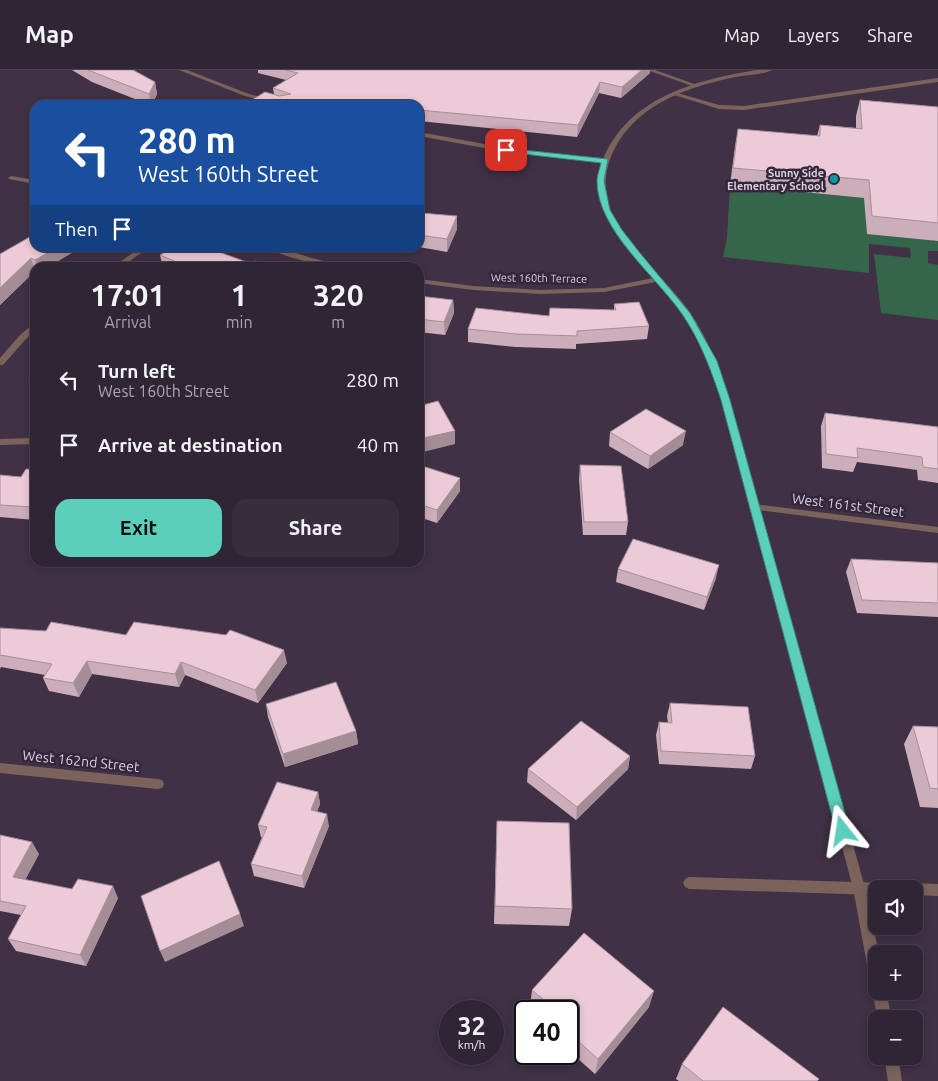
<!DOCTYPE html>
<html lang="en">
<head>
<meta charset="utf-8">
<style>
  :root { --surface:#302534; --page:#382d3c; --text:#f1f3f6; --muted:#a8a5ac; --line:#4b424f; --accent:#5bcebc }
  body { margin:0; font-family:Ubuntu,sans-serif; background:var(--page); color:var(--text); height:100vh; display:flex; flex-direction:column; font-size:19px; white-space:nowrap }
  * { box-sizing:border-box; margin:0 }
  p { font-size:16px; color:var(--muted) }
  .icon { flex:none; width:28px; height:28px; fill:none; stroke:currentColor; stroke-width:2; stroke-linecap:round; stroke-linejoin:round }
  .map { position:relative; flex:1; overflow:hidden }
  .sheet { position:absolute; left:30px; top:192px; width:394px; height:305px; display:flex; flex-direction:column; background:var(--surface); border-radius:15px; box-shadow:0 2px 8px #0003,0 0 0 1px var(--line) }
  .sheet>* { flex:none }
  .hud { position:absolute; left:30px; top:30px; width:394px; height:152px; border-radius:15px; box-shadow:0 2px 8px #0003,0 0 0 1px var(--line); background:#1a4fa0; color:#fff; overflow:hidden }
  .controls { position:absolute; left:868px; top:810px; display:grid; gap:10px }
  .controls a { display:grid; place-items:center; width:55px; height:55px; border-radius:10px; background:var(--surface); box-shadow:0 2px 8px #0003,0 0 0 1px var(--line); font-size:25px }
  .speed { position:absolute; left:439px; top:930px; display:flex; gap:10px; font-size:25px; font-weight:700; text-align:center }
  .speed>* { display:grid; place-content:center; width:65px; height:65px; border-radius:50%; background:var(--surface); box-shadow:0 2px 8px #0003,0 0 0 1px var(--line); line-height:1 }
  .speed small { font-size:12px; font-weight:400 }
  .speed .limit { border:2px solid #111; border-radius:8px; background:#fff; color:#111 }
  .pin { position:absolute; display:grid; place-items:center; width:42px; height:42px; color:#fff; margin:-21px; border-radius:10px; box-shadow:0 2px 8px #0006 }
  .me { position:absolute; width:55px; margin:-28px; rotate:345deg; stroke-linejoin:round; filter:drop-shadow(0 0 4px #0008) }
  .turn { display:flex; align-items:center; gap:18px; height:105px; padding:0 25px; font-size:22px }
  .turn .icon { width:65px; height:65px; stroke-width:2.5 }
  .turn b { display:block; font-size:35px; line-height:42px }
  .then { display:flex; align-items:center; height:48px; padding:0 25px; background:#0003; gap:10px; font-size:19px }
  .eta { display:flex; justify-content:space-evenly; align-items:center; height:85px; text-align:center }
  .eta b { font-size:30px; font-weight:700; line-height:35px }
  .button { display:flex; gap:10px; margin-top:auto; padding:10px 25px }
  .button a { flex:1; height:58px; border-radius:15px; background:var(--accent); color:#111; font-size:20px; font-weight:700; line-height:58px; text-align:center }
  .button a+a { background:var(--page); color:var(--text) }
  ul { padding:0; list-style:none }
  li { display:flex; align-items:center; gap:15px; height:65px; padding:0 25px }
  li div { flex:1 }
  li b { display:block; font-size:19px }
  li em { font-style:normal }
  header { display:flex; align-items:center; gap:30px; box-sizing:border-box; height:70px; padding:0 25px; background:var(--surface); border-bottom:1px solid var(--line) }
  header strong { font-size:24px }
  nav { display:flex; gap:28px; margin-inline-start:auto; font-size:18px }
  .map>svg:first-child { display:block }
  .green { fill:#34664c }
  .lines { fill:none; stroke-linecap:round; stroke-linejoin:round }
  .service { fill:#7b635b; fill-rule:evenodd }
  .minor { fill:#7b635b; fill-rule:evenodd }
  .tertiary { fill:#7b635b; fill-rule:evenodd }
  .wall { fill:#cbaeb9 }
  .shaded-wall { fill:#a58d96 }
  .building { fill:#eccad7; stroke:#a58d96 }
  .route { fill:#5bcebc; stroke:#3b867a }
  .culture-dot { fill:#0f9aa8; stroke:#35273b; stroke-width:2 }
  .labels { text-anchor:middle; stroke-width:5; stroke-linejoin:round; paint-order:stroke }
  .far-poi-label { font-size:11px; font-weight:bold; fill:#d8cfdc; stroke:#35273b; text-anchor:end }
  .far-street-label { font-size:11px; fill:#d8cfdc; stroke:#35273b }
  .street-label { font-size:14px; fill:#d8cfdc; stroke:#35273b }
</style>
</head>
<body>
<header>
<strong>Map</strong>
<nav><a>Map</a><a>Layers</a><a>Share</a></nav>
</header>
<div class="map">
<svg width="938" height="1011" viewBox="0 0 938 1011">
  <rect width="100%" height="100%" fill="#403146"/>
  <path class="green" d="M730,115L864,128L933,171H938V181H928V193L938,195V250L881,243L874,184L911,188L910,178L869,174V203L723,187L727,168Z"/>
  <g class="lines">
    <path class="service" d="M938,8V12L744,40L719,39L671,24L674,22L719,35L744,36Z"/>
    <path class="minor" d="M179,0H187L249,24L290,35H280L245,26Z
      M647,0H655L700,16L695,17Z
      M419,62L506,78L605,89L608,91L605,93L506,82L419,66Z
      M11,106L35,110V114L9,109L8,108Z
      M140,178H148L120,198H111Z
      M269,178H279L312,188L351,198C331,198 286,189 269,178Z
      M658,207L662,209L661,211L604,222L540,224L473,220L419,213V209L473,216L540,220L604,218Z
      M32,255H35V261L26,269L3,295H0V288L20,265Z
      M35,368V374L0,375V369Z
      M754,434L938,457V463L751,439L749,437L751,435Z
      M0,693L158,709L162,710L164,714L162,718L158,719L0,703Z
      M689,807L888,813L893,815L894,819H876V825L689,819L685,817L683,813L685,809Z
      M914,813L938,814V826L914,825V819H908L909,815Z"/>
    <path class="tertiary" d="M758,0H772C762,5 746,5 735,7C706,13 675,22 650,39C633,51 620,66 612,84C584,150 656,194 689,241C708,268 719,299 730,330L865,818L879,884H876V912L871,910L869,905L853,818L722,330C711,299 700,267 681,241C655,207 619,179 603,139C596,122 597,104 604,87C630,27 698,9 758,0Z
      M876,915V921H886L892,949H878L872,921Z
      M884,986H898L902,1011H888Z"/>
  </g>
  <path class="wall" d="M72,0H133L155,12L157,24L152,35H150L92,12Z
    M258,0H650V3L621,28L599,23L577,67L419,51V35H244L274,25L273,18L286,10L258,3Z
    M860,30L938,37V171L867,164L864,128L730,115L735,76L738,59L817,66L820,55L856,58V46Z
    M457,146V159L447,182L419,177V147Z
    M35,178H80L46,198H35V201L0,235V184Z
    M160,185L252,194L278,198H163Z
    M419,226L453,230L454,243L445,265L419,262Z
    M614,234L649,256L647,269L576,274V279L516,277L468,272V259L549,246L614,240Z
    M35,298V322H34L29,309Z
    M825,343L938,357V413L918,410L917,400L896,397L857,392L853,402L822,398L821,356Z
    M610,362L683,375L648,399L609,376Z
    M419,395L460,421L437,453L419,447Z
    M580,395L628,452L626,465H583L579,409Z
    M35,400V450L0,447V405L21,407Z
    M851,489L938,493V547L857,543L846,502Z
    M618,499L716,508L704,540L616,512Z
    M0,558L287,593L258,633L185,605L179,617L92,604L79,627L49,621L43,608L45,605L1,597L0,599Z
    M670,633L755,686L751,699L659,694L656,665L659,652L668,653L667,646Z
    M266,634L356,661L358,674L285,697L268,647Z
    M913,656L938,657V738L920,737L904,674Z
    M630,686L628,699L576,750L527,712L528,699Z
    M318,722L320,734L317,741L329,756L304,818L254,806L251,794L262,767H261L258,755Z
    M497,751L572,839L569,856L494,854Z
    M0,765L39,784L25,810L118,828L86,896L16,881L8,869L21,845L0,841Z
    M532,920L649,937L595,1004L568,980V941H537L530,936Z
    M682,994L817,1011H679L676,1009Z"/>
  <path class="shaded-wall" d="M642,0H650V3L621,28L622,17Z
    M155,12L157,24L151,35L149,24Z
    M600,12L599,23L577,67L578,55Z
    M457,146V159L447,182V169Z
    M56,178H80L46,198H37L35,190Z
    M31,188L35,201L0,235V218Z
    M453,230L454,243L445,265L444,252Z
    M455,361V374L419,383V369Z
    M686,361L683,375L648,399L650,386Z
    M460,408V421L437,453V440Z
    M335,492H344L335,496Z
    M719,495L716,508L704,540L707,527Z
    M284,580L287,593L258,633L255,620Z
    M87,591L92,604L79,627L73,613Z
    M181,592L185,605L179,617L175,604Z
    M356,661L358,674L285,697L283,684Z
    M630,686L628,699L576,750L577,737Z
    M318,722L320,734L313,752L311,740Z
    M327,744L329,756L304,818L302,806Z
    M32,772L39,784L20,819L13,807Z
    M113,816L118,828L86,896L80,885Z
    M240,844L244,856L165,892L160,881Z
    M654,921L649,937L595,1004L598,989Z"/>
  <path class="building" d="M88,0H133L155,12L149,24Z
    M286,0H642L622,17L600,12L578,55L419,40V35H370L352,33V35H244L265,22L279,26L291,24L273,18L298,3Z
    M860,30L938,37V153L872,146L869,110L733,98L738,59L820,66V55L862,59Z
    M421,143L457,146L447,169L419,165V147Z
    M35,164V178H56L35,190L31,188L0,218V184Z
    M173,178H208L252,194L255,191L278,198H191L160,185Z
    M419,226L453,230L444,252L419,249Z
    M639,232L649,256L577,261V266L516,264L468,259L476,238L549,246L550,238L616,240L614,234Z
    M35,298V309H29Z
    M438,331L455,361L419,369V336Z
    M646,339L686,361L650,386L610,362Z
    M825,343L938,357V399L923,397L922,387L901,384L857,378L858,388L826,384Z
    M419,395L460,408L437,440L419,434Z
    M580,395L621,396L628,452H584Z
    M26,399L35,400V436L34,437L0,435V405L21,407Z
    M633,469L719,495L707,527L618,499Z
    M851,489L938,493V533L862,530Z
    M51,552L126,565L134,552L226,565L230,560L284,580L255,620L181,592L175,604L87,591L73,613L43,608L52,594L0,585V558L46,561Z
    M336,612L356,661L283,684L266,634Z
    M670,633L748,637L755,686L661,681L659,652L672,653Z
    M581,651L630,686L577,737L528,699Z
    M913,656L938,657V719L930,718Z
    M277,712L318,722L311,740L327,744L302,806L251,794L267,757L258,755Z
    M497,751L569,753L572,839L495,836Z
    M0,765L32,772L13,807L72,819L78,809L113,816L80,885L8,869L26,836L0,831Z
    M219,791L240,844L160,881L141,826Z
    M584,863L654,921L598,989L568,962V941H557L532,920Z
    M723,937L819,1009L817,1011H703L682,994Z"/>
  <path class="route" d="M504,78L608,89L604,111L610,140L622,160L640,183L690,243L717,291L730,330L850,761L848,765L843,767L838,765L836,761L721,330C711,300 700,270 682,244C656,206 597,160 597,111C597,105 600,98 601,93L506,82L504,81Z"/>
  <circle class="culture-dot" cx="834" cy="109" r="5"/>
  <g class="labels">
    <g class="far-poi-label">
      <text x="824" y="107">Sunny Side<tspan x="824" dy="13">Elementary School</tspan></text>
    </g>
    <g class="far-street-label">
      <text transform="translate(539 208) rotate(1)" y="4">West 160th Terrace</text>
    </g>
    <g class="street-label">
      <text transform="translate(848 435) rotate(7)" y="5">West 161st Street</text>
      <text transform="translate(81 691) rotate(6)" y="5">West 162nd Street</text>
    </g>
  </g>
</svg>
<div class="controls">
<a><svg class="icon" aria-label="sound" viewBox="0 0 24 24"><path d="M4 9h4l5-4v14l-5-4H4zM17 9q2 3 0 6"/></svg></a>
<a>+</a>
<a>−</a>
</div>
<div class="speed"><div>32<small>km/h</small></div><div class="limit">40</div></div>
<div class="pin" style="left:506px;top:80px;background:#d93025"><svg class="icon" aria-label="arrive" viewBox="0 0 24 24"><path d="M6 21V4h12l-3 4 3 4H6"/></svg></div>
<svg class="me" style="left:843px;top:761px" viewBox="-20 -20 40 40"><path d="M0-17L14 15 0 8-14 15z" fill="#5bcebc" stroke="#fff" stroke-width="4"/></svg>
<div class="hud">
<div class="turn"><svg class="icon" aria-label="left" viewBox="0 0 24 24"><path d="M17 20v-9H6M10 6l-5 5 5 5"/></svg><div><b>280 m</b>West 160th Street</div></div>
<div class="then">Then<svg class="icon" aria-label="arrive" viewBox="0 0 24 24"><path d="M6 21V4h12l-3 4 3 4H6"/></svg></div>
</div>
<section class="sheet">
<div class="eta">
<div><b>17:01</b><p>Arrival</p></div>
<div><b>1</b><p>min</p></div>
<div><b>320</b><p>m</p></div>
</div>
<ul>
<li><svg class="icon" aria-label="left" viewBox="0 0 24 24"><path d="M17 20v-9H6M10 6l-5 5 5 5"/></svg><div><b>Turn left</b><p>West 160th Street</p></div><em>280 m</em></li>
<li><svg class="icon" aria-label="arrive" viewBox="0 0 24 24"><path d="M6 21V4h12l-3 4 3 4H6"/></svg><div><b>Arrive at destination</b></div><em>40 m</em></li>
</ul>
<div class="button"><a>Exit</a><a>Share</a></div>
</section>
</div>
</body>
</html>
